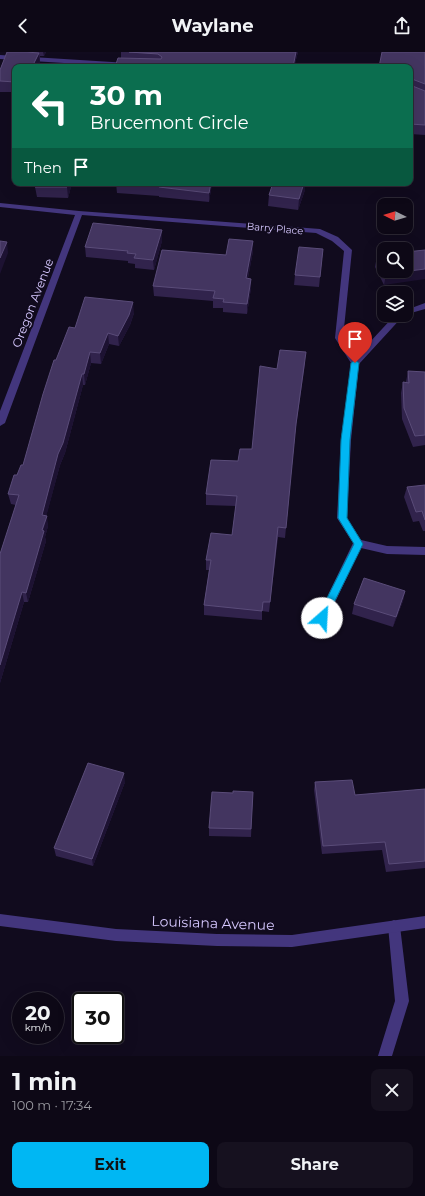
<!DOCTYPE html>
<html lang="en">
<head>
<meta charset="utf-8">
<style>
  :root { --surface:#0d0816; --page:#16111f; --text:#f1f3f6; --muted:#9a9aa1; --line:#2d2935; --accent:#00b7f3 }
  body { margin:0; font-family:Montserrat,sans-serif; background:var(--page); color:var(--text); height:100vh; display:flex; flex-direction:column; font-size:15px; white-space:nowrap }
  * { box-sizing:border-box; margin:0 }
  p { font-size:13px; color:var(--muted) }
  .icon { flex:none; width:22px; height:22px; fill:none; stroke:currentColor; stroke-width:2; stroke-linecap:round; stroke-linejoin:round }
  .map { position:relative; height:1004px; overflow:hidden }
  .side { display:flex; flex-direction:column; background:var(--surface); flex:1 }
  .side>* { flex:none }
  .top-card { position:absolute; left:12px; top:12px; width:401px; height:122px; border-radius:8px; box-shadow:0 4px 16px #0002,0 0 0 1px var(--line); background:#0b6e4f; color:#fff; overflow:hidden }
  .needle { width:26px; rotate:275deg }
  .tools { position:absolute; left:377px; top:146px; display:grid; gap:8px }
  .tools a { display:grid; place-items:center; width:36px; height:36px; border-radius:8px; background:var(--surface); box-shadow:0 4px 16px #0002,0 0 0 1px var(--line); font-size:20px }
  .speed { position:absolute; left:12px; top:940px; display:flex; gap:8px; font-size:20px; font-weight:700; text-align:center }
  .speed>* { display:grid; place-content:center; width:52px; height:52px; border-radius:50%; background:var(--surface); box-shadow:0 4px 16px #0002,0 0 0 1px var(--line); line-height:1 }
  .speed small { font-size:10px; font-weight:400 }
  .speed .limit { border:2px solid #111; border-radius:6px; background:#fff; color:#111 }
  .pin { position:absolute; display:grid; place-items:center; width:34px; height:34px; color:#fff; margin:-41px -17px; border-radius:50% 50% 50% 0; rotate:-45deg; box-shadow:0 0 4px #0007 }
  .pin .icon { rotate:45deg }
  .me { position:absolute; width:44px; margin:-22px; rotate:26deg; stroke-linejoin:round; filter:drop-shadow(0 0 3px #0008) }
  .turn { display:flex; align-items:center; gap:14px; height:84px; padding:0 12px; font-size:18px }
  .turn .icon { width:52px; height:52px; stroke-width:2.5 }
  .turn b { display:block; font-size:28px; line-height:34px }
  .then { display:flex; align-items:center; height:38px; padding:0 12px; background:#0003; gap:8px; font-size:15px }
  .round { display:grid; place-items:center; flex:none; width:42px; height:42px; border-radius:8px; background:var(--page) }
  .headline { display:flex; align-items:center; justify-content:space-between; height:68px; padding:0 12px }
  h1 { font-size:24px; font-weight:700; line-height:30px }
  .primary-button { display:flex; gap:8px; margin-top:auto; padding:8px 12px }
  .primary-button a { flex:1; height:46px; border-radius:8px; background:var(--accent); color:#111; font-size:16px; font-weight:700; line-height:46px; text-align:center }
  .primary-button a+a { background:var(--page); color:var(--text) }
  header { display:flex; justify-content:space-between; align-items:center; height:52px; padding:0 12px; background:var(--surface); font-size:18px; font-weight:700 }
  .map>svg:first-child { display:block }
  .lines { fill:none; stroke-linecap:round; stroke-linejoin:round }
  .minor { fill:#43367d; fill-rule:evenodd }
  .tertiary { fill:#43367d; fill-rule:evenodd }
  .wall { fill:#31234c }
  .shaded-wall { fill:#1d1232 }
  .building { fill:#433560; stroke:#5a4c79 }
  .route { fill:#00b7f3; stroke:#00779e }
  .labels { text-anchor:middle; stroke-width:4; stroke-linejoin:round; paint-order:stroke }
  .far-street-label { font-size:10px; fill:#d6c8ff; stroke:#110b1e }
  .street-label { font-size:12px; fill:#d6c8ff; stroke:#110b1e }
  .near-street-label { font-size:14px; fill:#d6c8ff; stroke:#110b1e }
</style>
</head>
<body>
<header><svg class="icon" aria-label="back" viewBox="0 0 24 24"><path d="M15 5l-7 7 7 7"/></svg>Waylane<svg class="icon" aria-label="share" viewBox="0 0 24 24"><path d="M12 15V3M7 8l5-5 5 5M5 13v7h14v-7"/></svg></header>
<div class="map">
<svg width="425" height="1004" viewBox="0 0 425 1004">
  <rect width="100%" height="100%" fill="#110b1e"/>
  <g class="lines">
    <path class="minor" d="M0,3L128,11L131,13L128,15L0,7Z
      M0,151L79,159L320,177L338,185L352,198L343,286L356,305L395,263H406V258L425,251V257L404,263L359,312L351,388L347,466L361,488L387,494L425,495V503L387,502L361,496L326,569L322,570L318,569L317,566L353,491L337,466L341,388L351,311L335,286L344,199L332,189L316,181L82,163L5,371L0,374V359L75,163L0,155Z
      M394,868L398,870L400,874L409,949L392,1004H378L395,949L388,874L390,870Z"/>
    <path class="tertiary" d="M0,862L116,877L217,882L292,883L425,864V876L292,895L217,894L116,889L0,874Z"/>
  </g>
  <path class="wall" d="M7,0H46L44,4H40V11L15,15V40H0V18Z
    M121,0H298L294,15H115L121,6Z
    M425,0V83L410,82V15Z
    M36,131H72L68,146L37,145L35,135Z
    M116,131H212L209,150L159,145V144L117,141Z
    M305,138L298,158L268,154L269,143Z
    M162,189L154,218L135,216V212L128,211V209L86,205L85,195Z
    M253,189V199L248,226L251,227V236L247,262L223,260V256H213V249L154,244L153,234L226,203Z
    M323,197L319,235L294,233L295,223Z
    M425,198L384,233L375,215L377,204Z
    M134,261L130,273L119,294L109,292L101,312L91,311L85,333H83L65,401L60,413L46,464L48,474L45,485L46,489L28,550H24L0,631V502L16,453L11,452L8,442L17,423L23,413L56,308L75,276Z
    M305,311L295,382L285,486L278,485L269,560L262,559V568L204,563V553L209,518H206V508L232,483L236,454L206,453V442L238,409L252,397L277,317Z
    M408,319L425,320V393L413,395L402,367L401,341L403,330H406Z
    M425,433V479H423L419,469L413,470L404,445L407,435Z
    M405,539L403,549L393,575L352,562L354,552Z
    M125,730L93,814L56,804L54,796Z
    M315,730L355,743L425,737V816L386,820L382,798L322,802L314,738Z
    M253,740L251,785L209,784V776L233,741Z"/>
  <path class="shaded-wall" d="M43,0H46L44,4Z
    M296,0H298L294,15H293Z
    M39,1L40,11L38,15H32Z
    M412,27L411,37L410,28Z
    M68,131H72L68,146L67,135Z
    M211,131H212L209,150V141Z
    M304,131H305V138L298,158L299,147Z
    M162,178V189L154,218L153,208Z
    M253,189V199L246,236V226Z
    M7,190L8,201L0,222V206Z
    M425,217V227L384,233L386,222Z
    M251,227V236L247,262V252Z
    M133,250L134,261L130,273L119,294L118,284Z
    M108,281L109,292L101,312L100,301Z
    M90,300L91,311L85,333L84,322Z
    M306,300L295,382L285,486L296,372Z
    M82,322L83,333L65,401L60,413L44,473L42,463L58,402Z
    M47,464L48,474L45,485L46,489L28,550L26,541Z
    M405,539L403,549L393,575L396,565Z
    M22,540L24,550L0,631V613Z
    M124,721L125,730L93,814L92,807Z"/>
  <path class="building" d="M7,0H26L39,1L32,15H15V30L0,29V18Z
    M129,0H296L293,15H115L118,6L161,7L162,5L158,2Z
    M382,0H425V32L412,27L410,28V15H379Z
    M410,28V33L425,39V73L410,72Z
    M36,131H68L67,135H35Z
    M116,131H211L209,141L159,135V134L116,132Z
    M273,131H304L299,147L269,143Z
    M93,171L162,178L153,208L134,206L136,202L127,201L128,199L85,195Z
    M229,187L253,189L246,226L251,227L247,252L223,250L224,247L213,246L215,239L153,234L162,198L226,203Z
    M0,189L7,190L0,206Z
    M299,195L323,197L320,225L295,223Z
    M425,198V217L386,222L384,219H406V200Z
    M384,203V219L377,204Z
    M85,245L133,250L129,263L118,284L108,281L100,301L90,300L84,322H82L63,391L58,402L42,463L47,464L42,478L44,479L26,541L22,540L0,613V502L19,443L8,442L14,423H17L21,413H23L43,342L54,308H56L69,275L75,276Z
    M280,298L306,300L296,372L286,476L278,475L270,550H263L262,559L204,553L211,508H206L211,481L232,483L237,444L206,442L211,408L238,409L240,397H252L260,314L277,317Z
    M408,319L425,320V383L415,384L404,356L403,330L409,331Z
    M425,433V468L422,459L416,460L407,435Z
    M364,526L405,539L396,565L354,552Z
    M88,711L124,721L92,807L54,796Z
    M352,728L355,743L425,737V809L389,812L385,790L323,794L315,730Z
    M233,739L253,740L251,777L209,776L212,740L233,741Z"/>
  <path class="route" d="M355,308L359,311L350,388L347,466L363,492L325,569H318L317,566L354,492L338,466L341,388L351,311Z"/>
  <g class="labels">
    <g class="far-street-label">
      <text transform="translate(275 176) rotate(5)" y="4">Barry Place</text>
    </g>
    <g class="street-label">
      <text transform="translate(33 251) rotate(-69)" y="4">Oregon Avenue</text>
    </g>
    <g class="near-street-label">
      <text transform="translate(213 871) rotate(2)" y="5">Louisiana Avenue</text>
    </g>
  </g>
</svg>
<div class="tools">
<a><svg class="needle" viewBox="-14 -14 28 28"><path d="M0-13l5 13h-10z" fill="#e53935"/><path d="M0 13l5-13h-10z" fill="#9a9aa1"/></svg></a>
<a><svg class="icon" aria-label="search" viewBox="0 0 24 24"><circle cx="10" cy="10" r="6"/><path d="M15 15l6 6"/></svg></a>
<a><svg class="icon" aria-label="layers" viewBox="0 0 24 24"><path d="M12 4l9 5-9 5-9-5zM3 14l9 5 9-5"/></svg></a>
</div>
<div class="speed"><div>20<small>km/h</small></div><div class="limit">30</div></div>
<div class="pin" style="left:355px;top:311px;background:#d93025"><svg class="icon" aria-label="arrive" viewBox="0 0 24 24"><path d="M6 21V4h12l-3 4 3 4H6"/></svg></div>
<svg class="me" style="left:322px;top:566px" viewBox="-20 -20 40 40"><circle r="19" fill="#fff"/><path d="M0-13L10 11 0 6-10 11z" fill="#00b7f3"/></svg>
<div class="top-card">
<div class="turn"><svg class="icon" aria-label="left" viewBox="0 0 24 24"><path d="M17 20v-9H6M10 6l-5 5 5 5"/></svg><div><b>30 m</b>Brucemont Circle</div></div>
<div class="then">Then<svg class="icon" aria-label="arrive" viewBox="0 0 24 24"><path d="M6 21V4h12l-3 4 3 4H6"/></svg></div>
</div>
</div>
<section class="side">
<div class="headline"><div><h1>1 min</h1><p>100 m · 17:34</p></div><a class="round"><svg class="icon" aria-label="close" viewBox="0 0 24 24"><path d="M6 6l12 12M18 6L6 18"/></svg></a></div>
<div class="primary-button"><a>Exit</a><a>Share</a></div>
</section>
</body>
</html>
